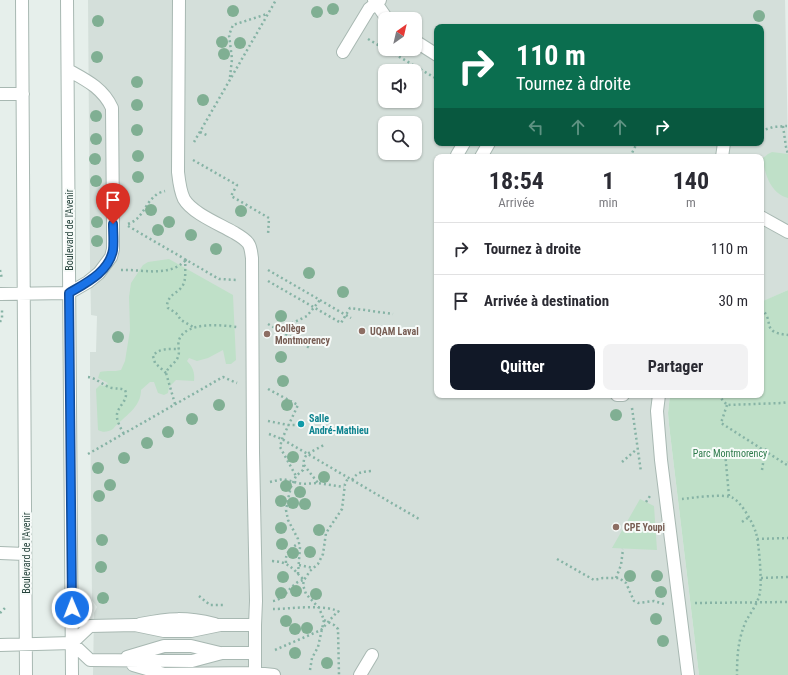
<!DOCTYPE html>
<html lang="fr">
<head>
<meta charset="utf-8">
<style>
  :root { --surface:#fff; --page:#f2f2f3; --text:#2b2b33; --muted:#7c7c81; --line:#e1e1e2; --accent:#111827 }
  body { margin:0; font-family:"Roboto Condensed",sans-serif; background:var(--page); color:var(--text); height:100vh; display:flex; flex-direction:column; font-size:15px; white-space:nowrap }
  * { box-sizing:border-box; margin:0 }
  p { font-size:13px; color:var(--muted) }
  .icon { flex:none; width:22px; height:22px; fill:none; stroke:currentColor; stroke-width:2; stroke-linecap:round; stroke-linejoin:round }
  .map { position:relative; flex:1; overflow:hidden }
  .sheet { position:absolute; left:434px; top:154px; width:330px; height:244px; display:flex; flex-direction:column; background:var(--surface); border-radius:8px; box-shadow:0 1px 3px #0004 }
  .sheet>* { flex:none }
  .top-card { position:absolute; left:434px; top:24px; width:330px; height:122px; border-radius:8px; box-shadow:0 1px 3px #0004; background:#0b6e4f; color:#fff; overflow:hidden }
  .needle { width:26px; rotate:34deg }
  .tools { position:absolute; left:378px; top:12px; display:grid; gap:8px }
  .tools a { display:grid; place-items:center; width:44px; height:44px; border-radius:8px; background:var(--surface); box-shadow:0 1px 3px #0004; font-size:20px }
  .pin { position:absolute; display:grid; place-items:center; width:34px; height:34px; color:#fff; margin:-41px -17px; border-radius:50% 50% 50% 0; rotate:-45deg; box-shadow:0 0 4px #0007 }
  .pin .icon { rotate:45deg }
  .me { position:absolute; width:44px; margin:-22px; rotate:359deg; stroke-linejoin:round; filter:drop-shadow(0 0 3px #0008) }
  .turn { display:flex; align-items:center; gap:14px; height:84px; padding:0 16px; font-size:18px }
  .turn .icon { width:52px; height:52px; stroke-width:2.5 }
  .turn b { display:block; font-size:28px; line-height:34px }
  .lanes { display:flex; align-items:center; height:38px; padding:0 16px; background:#0003; justify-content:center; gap:20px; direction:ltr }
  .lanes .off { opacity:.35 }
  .eta { display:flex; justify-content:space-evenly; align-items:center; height:68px; text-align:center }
  .eta b { font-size:24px; font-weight:700; line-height:28px }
  .action { display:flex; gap:8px; margin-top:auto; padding:8px 16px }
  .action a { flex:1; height:46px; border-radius:8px; background:var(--accent); color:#fff; font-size:16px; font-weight:700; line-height:46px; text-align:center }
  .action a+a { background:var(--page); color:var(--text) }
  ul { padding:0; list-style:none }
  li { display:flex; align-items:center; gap:12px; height:52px; padding:0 16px; border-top:1px solid var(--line) }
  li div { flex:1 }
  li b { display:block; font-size:15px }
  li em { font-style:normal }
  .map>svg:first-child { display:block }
  .built { fill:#d4dfda; fill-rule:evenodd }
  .green { fill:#bfe0c8 }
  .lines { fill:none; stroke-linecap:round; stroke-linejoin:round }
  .minor-casing { stroke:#a8b8b2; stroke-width:14 }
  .path { stroke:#86b3a5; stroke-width:2.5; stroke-dasharray:2 3; stroke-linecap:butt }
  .minor { stroke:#fff; stroke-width:12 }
  .tree { fill:#80af93 }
  .route-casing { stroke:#114b97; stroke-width:10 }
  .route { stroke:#1a73e8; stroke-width:7 }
  .education-dot { fill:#8d6e63; stroke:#f7fbf9; stroke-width:1.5 }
  .culture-dot { fill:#0f9aa8; stroke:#f7fbf9; stroke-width:1.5 }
  .labels { text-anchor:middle; stroke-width:4; stroke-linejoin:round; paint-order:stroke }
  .street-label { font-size:10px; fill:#24423a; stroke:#f7fbf9 }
  .education-label { font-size:10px; font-weight:bold; fill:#785e54; stroke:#f7fbf9; text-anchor:start }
  .culture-label { font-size:10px; font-weight:bold; fill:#0d838f; stroke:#f7fbf9; text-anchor:start }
  .park-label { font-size:10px; fill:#2d7a4b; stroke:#f7fbf9 }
</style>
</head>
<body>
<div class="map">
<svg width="788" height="675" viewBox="0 0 788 675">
  <rect width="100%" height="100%" fill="#e6efeb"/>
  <path class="built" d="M88,0H785L788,146V290L762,302L761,157H437V395H670L668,413L669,425L699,675H93L94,613L97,607L92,600L90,388V352H96L97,316L91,315L90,262ZM385,19H415V49H385ZM437,27H761V143H437ZM385,71H415V101H385ZM385,123H415V153H385Z"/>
  <path class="green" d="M772,152L788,154V198C771,194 764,173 763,158L768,154Z
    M169,259L233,295L236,360L231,364H226L223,350L208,358L197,361L189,358L187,361C193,367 195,373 194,381L176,380L169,387L168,393L164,395L158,393L154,382H150L141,390C141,408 124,416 113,429C108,432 103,433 98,430L96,389L100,385L104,386L108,383L98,378L100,372C107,370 114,372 121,370L125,361L130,330L129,297L131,283L143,265L148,262Z
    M788,290V675H699L669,425L668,413L670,395H761V302Z
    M640,499L654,506L657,550L612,548Z"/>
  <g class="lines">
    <g class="minor-casing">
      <path id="minor" d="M22,0L26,675
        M67,0L72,675
        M179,0L178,172C179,181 180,191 184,199C192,213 219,224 233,232C238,235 244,238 248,243C251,247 251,252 252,258L253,452L256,601L255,625V675
        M374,0L387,19
        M415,41L437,55
        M343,52L369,9L380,0
        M0,94H23
        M457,155L464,143
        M481,157L489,143
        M722,157L724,143
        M761,217L788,232
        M0,294L69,293L88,282L99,273L111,257L113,249V224L112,108C103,88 86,80 68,70
        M617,395H623
        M659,395L657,411L661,460L688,675
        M0,553L25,554
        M140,624C170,618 185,617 215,624
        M72,643L90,626L135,625L164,631H191L220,625H255
        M0,645L72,643L90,660L192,661L222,653H255
        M127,657L164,646H191L220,653
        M133,665L164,674L255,673L274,675
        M360,675L372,655"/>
    </g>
    <path class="path" d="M368,39L385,49
      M386,49L437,79
      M230,77L232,59L229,35L233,25L267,14
      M783,126L786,147L788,154
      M761,131L773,127L787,126
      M200,132L209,136
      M194,142L276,0
      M630,157L637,143
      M193,160L237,185L231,196L269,218L268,235
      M128,224C143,219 144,204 156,195C158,193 162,192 165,191
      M128,226L219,279L237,280
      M186,259C184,268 187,277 183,285C178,294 169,293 167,305L168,308L176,313L181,320L195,328
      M0,270L2,279
      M121,270C143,269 168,278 186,260
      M268,270L351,318
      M268,281L341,323L350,308L393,314
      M761,309C776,321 759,332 788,335
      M0,322L2,318V310
      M268,324L310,348
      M278,330L307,316L320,300
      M166,373L155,363L153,356C158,348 170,349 179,349
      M88,377C97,378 103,386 112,388C117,389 120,388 125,390C130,401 115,407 117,418C118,423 121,429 124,434
      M268,389L298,405L282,439L280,447L296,476
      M718,395L727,405L782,403L788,402
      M175,404L166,373C168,367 174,364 177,359C181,353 177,346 179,340C186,321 222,325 237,327
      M727,405L721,423L787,465L788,462
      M632,408L641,472
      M268,421L288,425H295
      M269,434L282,439L419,519
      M88,454L223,377L237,383
      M622,462L637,449
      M304,465L318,483
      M762,470L765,451L767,447
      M352,480C357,472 362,472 371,471
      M270,482L283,479L302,484L318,483L344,487
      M729,496L725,452L759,453L762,449
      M682,499C692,498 725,493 733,498C742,503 753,523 756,533C759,542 762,582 760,591C759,602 751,612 746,621C738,639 737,656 737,675
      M646,502L650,496
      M742,522L749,517
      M757,539L788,538
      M557,559L594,580L603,578H619L626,583L634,601L638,603L654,601L664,604
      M272,561C289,562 292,568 304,580
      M286,563C285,552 290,549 299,543
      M299,565L313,568
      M298,574L300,547L298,539L288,520L286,510L288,499L291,487L296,476L303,470L304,459L307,454L324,445
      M616,578L621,565L623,549
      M761,578L788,577
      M199,596L210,605H224
      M273,601C287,599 290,582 304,580
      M695,603L788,602
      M273,609C291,609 327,603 341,613
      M0,613L5,608
      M324,620L334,625L338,629L339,675
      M275,650L321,630L338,611
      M310,670L312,658L318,647L324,620L319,608L306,594L303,585L304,580L310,571L318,564L323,554L326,533L342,509L345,484L348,478"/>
    <use href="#minor" class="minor"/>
  </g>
  <g class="tree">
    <circle cx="333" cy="9" r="6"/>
    <circle cx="233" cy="11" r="6"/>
    <circle cx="317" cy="12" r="6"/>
    <circle cx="759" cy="16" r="6"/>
    <circle cx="98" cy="21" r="6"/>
    <circle cx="222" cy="42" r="6"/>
    <circle cx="240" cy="43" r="6"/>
    <circle cx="224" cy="54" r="6"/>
    <circle cx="97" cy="57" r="6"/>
    <circle cx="137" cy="82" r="6"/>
    <circle cx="203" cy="100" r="6"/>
    <circle cx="137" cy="105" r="6"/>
    <circle cx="96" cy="116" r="6"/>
    <circle cx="137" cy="130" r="6"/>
    <circle cx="96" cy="139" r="6"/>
    <circle cx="138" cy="156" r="6"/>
    <circle cx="95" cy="159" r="6"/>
    <circle cx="138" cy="177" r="6"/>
    <circle cx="96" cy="181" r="6"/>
    <circle cx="151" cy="210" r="6"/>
    <circle cx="241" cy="211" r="6"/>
    <circle cx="97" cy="222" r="6"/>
    <circle cx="169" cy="222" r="6"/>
    <circle cx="158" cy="230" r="6"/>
    <circle cx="191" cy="235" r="6"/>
    <circle cx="97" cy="241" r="6"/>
    <circle cx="216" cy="249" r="6"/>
    <circle cx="309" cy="273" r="6"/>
    <circle cx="343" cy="292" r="6"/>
    <circle cx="281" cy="316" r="6"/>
    <circle cx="118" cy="337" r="6"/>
    <circle cx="281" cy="357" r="6"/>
    <circle cx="283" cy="381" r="6"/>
    <circle cx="219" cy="405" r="6"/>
    <circle cx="287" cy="405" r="6"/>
    <circle cx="616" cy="415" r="6"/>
    <circle cx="192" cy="419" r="6"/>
    <circle cx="168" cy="432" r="6"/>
    <circle cx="147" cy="443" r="6"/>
    <circle cx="293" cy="457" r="6"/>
    <circle cx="124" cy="458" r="6"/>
    <circle cx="98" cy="468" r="6"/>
    <circle cx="324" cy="477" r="6"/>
    <circle cx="110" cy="485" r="6"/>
    <circle cx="286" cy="486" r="6"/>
    <circle cx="300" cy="492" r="6"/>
    <circle cx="99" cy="496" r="6"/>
    <circle cx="281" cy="501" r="6"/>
    <circle cx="293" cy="503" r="6"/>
    <circle cx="305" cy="504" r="6"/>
    <circle cx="281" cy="528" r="6"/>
    <circle cx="319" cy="530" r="6"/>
    <circle cx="102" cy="540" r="6"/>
    <circle cx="282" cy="544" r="6"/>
    <circle cx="310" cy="552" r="6"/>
    <circle cx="293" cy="553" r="6"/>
    <circle cx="101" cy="567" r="6"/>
    <circle cx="630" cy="576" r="6"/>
    <circle cx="657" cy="576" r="6"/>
    <circle cx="283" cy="577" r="6"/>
    <circle cx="296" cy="591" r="6"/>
    <circle cx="661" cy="592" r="6"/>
    <circle cx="281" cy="593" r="6"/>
    <circle cx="316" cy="594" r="6"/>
    <circle cx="103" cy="598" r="6"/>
    <circle cx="656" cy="619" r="6"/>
    <circle cx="286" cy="621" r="6"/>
    <circle cx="307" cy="628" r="6"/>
    <circle cx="295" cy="629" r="6"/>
    <circle cx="663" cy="641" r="6"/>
    <circle cx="295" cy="653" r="6"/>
    <circle cx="327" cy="663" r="6"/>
  </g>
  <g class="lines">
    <g class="route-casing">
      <path id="route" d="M72,608L69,293C86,283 109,272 113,250C114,242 113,232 113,224"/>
    </g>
    <use href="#route" class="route"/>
  </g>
  <g class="education-dot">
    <circle cx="362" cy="331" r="4"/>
    <circle cx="267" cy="334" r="4"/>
    <circle cx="616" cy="527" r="4"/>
  </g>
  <circle class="culture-dot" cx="301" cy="424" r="4"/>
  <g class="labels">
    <g class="street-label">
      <text transform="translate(69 230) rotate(-90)" y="4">Boulevard de l'Avenir</text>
      <text transform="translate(26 553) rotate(-90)" y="4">Boulevard de l'Avenir</text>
    </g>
    <g class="education-label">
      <text x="275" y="332">Collège<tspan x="275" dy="12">Montmorency</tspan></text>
      <text x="370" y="335">UQAM Laval</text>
      <text x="624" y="531">CPE Youpi</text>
    </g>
    <g class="culture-label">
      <text x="309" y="422">Salle<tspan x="309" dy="12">André-Mathieu</tspan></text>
    </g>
    <g class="park-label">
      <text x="730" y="457">Parc Montmorency</text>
    </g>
  </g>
</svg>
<div class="tools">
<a><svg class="needle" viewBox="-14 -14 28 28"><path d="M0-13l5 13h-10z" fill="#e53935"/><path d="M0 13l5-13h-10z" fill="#7c7c81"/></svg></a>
<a><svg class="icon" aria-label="sound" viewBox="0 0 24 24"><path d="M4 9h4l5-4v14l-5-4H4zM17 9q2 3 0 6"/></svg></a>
<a><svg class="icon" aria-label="search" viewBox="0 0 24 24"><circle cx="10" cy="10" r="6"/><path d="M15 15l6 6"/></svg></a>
</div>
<div class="pin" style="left:113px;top:224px;background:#d93025"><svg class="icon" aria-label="arrive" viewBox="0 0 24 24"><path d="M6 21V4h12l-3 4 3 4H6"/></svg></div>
<svg class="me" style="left:72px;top:608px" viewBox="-20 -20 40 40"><circle r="17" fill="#1a73e8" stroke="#fff" stroke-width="3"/><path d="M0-11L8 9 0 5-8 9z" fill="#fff"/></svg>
<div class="top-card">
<div class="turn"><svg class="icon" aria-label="right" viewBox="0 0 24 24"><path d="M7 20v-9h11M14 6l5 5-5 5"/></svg><div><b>110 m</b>Tournez à droite</div></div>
<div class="lanes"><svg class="icon off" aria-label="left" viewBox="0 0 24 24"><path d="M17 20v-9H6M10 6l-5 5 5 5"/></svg><svg class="icon off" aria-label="ahead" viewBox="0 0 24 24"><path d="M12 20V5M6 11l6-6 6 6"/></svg><svg class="icon off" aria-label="ahead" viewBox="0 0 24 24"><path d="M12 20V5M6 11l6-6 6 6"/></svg><svg class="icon" aria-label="right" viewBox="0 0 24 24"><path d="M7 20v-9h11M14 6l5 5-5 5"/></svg></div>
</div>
<section class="sheet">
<div class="eta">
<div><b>18:54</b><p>Arrivée</p></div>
<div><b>1</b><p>min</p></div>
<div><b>140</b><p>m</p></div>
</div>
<ul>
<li><svg class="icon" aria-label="right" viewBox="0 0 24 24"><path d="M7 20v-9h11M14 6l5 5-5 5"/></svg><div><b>Tournez à droite</b></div><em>110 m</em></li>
<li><svg class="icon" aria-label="arrive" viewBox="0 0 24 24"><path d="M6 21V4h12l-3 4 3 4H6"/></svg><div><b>Arrivée à destination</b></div><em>30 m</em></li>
</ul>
<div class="action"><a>Quitter</a><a>Partager</a></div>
</section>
</div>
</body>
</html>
